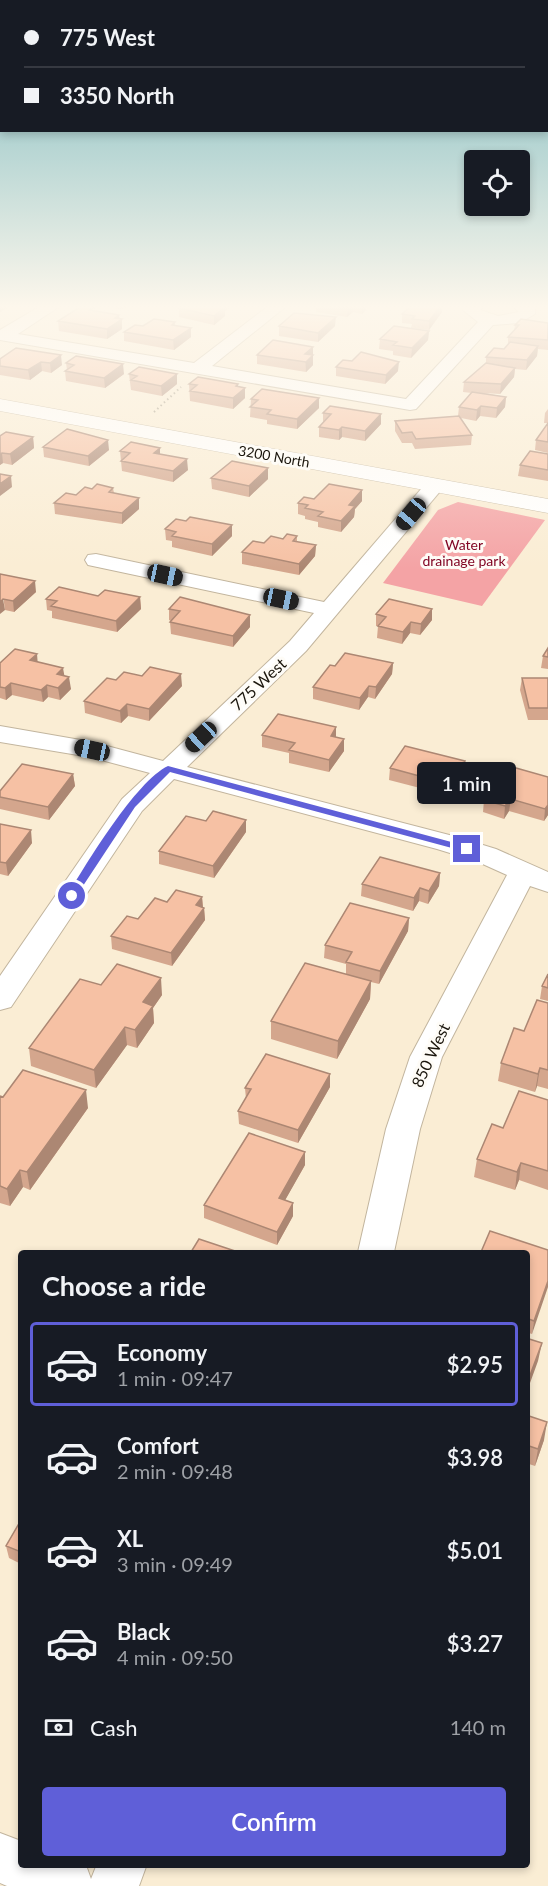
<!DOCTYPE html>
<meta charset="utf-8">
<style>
:root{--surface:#171b24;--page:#242831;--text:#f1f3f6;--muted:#9ea1a6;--line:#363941;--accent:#5f5fd8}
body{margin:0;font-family:Lato,sans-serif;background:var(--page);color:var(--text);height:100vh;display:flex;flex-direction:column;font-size:22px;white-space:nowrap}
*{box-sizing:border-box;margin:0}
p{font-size:20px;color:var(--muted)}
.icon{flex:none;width:33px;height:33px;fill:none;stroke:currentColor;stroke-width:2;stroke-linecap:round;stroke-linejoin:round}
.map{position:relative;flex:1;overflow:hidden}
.side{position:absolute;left:18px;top:1250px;width:512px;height:618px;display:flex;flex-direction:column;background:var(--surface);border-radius:6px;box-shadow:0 3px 9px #0003}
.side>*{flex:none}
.hud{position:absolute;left:0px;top:0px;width:549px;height:132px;box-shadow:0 3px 9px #0003;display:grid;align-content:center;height:132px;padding:0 24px;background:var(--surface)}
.fabs{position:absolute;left:464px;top:150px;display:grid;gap:12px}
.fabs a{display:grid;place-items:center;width:66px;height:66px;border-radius:6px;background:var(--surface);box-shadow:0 3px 9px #0003;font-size:30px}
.end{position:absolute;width:27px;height:27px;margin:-14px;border:8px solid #5f5fd8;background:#fff;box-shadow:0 0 0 3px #fff}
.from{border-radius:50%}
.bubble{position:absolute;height:42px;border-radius:6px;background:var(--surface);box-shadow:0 3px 9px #0003;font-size:20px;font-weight:600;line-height:42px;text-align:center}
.car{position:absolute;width:18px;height:36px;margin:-18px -9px;border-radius:8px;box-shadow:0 0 4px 2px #0007;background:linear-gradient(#222 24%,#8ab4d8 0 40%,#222 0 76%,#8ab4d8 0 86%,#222 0)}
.hud b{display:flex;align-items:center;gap:21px;height:57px;font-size:22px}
.hud b+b{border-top:2px solid var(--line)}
.hud i{width:15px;height:15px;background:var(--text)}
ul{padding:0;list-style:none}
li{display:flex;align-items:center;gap:18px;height:84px;margin:0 12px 9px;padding:0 12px;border:3px solid transparent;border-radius:6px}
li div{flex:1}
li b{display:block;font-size:22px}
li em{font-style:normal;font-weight:600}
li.selected{border-color:var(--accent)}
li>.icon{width:54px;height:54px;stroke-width:1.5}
h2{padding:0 24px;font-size:27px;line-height:72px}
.pay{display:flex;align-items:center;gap:15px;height:66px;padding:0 24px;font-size:22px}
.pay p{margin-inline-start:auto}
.button{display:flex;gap:12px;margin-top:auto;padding:12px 24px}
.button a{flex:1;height:69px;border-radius:6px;background:var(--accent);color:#fff;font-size:24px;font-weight:600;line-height:69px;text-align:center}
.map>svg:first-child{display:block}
</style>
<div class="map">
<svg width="548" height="1886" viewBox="0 0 548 1886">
<rect width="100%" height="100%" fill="#faedd4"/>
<path fill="#f4a3a5" d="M458,502l87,18 -63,86 -99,-23 55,-73z"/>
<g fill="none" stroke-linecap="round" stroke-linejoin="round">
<g stroke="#c2b59e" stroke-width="2">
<path id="minor" d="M44,304h19l-45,30 176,29 77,-59h18l-77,62 194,33 72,-77 -15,-12 5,-6h17l-5,6 18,6 21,-4 -9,-8h20l5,4v6l-16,9 -26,2 -77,84 -6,1 -410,-70v-10z
M435,479l7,2 3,4 -3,4 -136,162 -119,116 270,70 39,12 52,23v20l-18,-6 -88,171 -22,72 -26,123h-36l28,-123 24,-72 97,-182 -31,-14 -39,-12 -263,-70 -32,32 -131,196 -11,3v-34l122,-177 28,-26 -60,-16 -90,-15v-16l92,16 71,19 127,-120 24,-28 -226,-48 -3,-5 3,-5 8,-1 228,48 104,-121z
M0,1833l21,8v23h57l9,4 4,11 6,-15h50l-8,22h-132l-7,-3z"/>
</g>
<g stroke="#c2b59e" stroke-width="1">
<path id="tertiary" d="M0,399l548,100v14l-548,-102z"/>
</g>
<path stroke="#a39986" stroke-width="2" stroke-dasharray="1.5 3" stroke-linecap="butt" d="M154,412l27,-25"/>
<use href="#minor" fill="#fff" fill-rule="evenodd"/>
<use href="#tertiary" fill="#fff" fill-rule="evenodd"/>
</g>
<path fill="#d4a68d" d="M103,304h32l-4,2 -10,3 -18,-3z
M316,304h50v6l-4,4 -9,-2 -6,5 -31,-5z
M442,304v8l-13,18 -18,-2 1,-4 -10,-1v-9z
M230,307l-5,4v5l-11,9 -35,-8v-9z
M95,311l24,4v4h3v10l-15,10 -48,-8 -1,-10z
M175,322v3l16,12 -17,13 -50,-9v-9l19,-6z
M548,323v27l-10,-1 -1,7 -11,14 -11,-1 -1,8 -14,17 -16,-1 22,4 -1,10 -9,11 -16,-2 -4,5 -15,-3 11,17 -1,10 -56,4 -3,-6h-10l-7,-12v-10l63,-5 1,-9 13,-14 -9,-1 1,-10 22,-18v-7l18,-8 4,-4v-8l6,-6 1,-6z
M279,326h56l-17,16 -39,-6z
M429,331l-1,9 -17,18 -18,-3v-4l-14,-2 1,-10z
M313,347v18l-7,7 -49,-8v-9z
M16,348l46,17 -11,8 -9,-2 -12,9 -30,-5v-16z
M66,363l58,11 -19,14 -39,-7 -1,-10 2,-1z
M336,367l62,4 -13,13 -49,-8z
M129,374l48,10 -15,12 -31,-6z
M189,384h49v3l7,1v10l-12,11 -43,-8z
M251,399l68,9 -22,21 -30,-5v-4l-17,-3z
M548,409v44l-13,-3 1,-10 12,-17h-4l1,-10z
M323,413l58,1v10l-16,17 -23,-4 -3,3 -20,-3v-10l4,-4z
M0,436l33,1 1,11 -22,17 -9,-2 -3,2z
M43,447l66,3 -20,16 -45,-9z
M120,451l40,3 28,16 -15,12 -51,-11z
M548,454v27l-30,-5 2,-11z
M211,478l57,1 -19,18 -37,-8z
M113,488l1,5 25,16 -17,15 -67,-10 -1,-11 38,-14z
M362,490v11l-7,8 -1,8 -13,15 -23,-5v-5l-13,-3v-3l-7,-2v-11l16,-4z
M165,529l67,7 -20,20 -40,-9v-6l-6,-1z
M297,536v6l19,3 -1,11 -16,19 -57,-11v-12l22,-9z
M0,574l36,18 -22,20 -9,-2z
M98,596l42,1 1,12 -24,23 -65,-14v-7l-5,-1 -1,-11z
M169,609l81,18 -17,20 -62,-13 -1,-12 1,-1 -2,-1z
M432,609v11l-12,15 -10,-2 -8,11 -25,-6 1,-12h-2v-12z
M548,648v21l-7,-1 2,-12z
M37,661l27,15 7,13 -11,11 -12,-3 -5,5 -31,-7 -6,5 -6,-2v-35z
M393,663l-1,11 -17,25 -7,-2 -9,13 -46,-11v-12l22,-21z
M522,678h26v42h-20l-8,-30z
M116,680l66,6 -33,35 -21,-5 -7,7 -36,-10 -1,-12z
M262,735l82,16 -15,21 -40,-9v-10l-27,-6z
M390,768l74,5 -18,28 -27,-7 1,-6 -31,-8z
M73,774l2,12 -26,34 -49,-11v-18z
M548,777v38l-4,6 -35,-10 -5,8 -21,-7 1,-12z
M0,824l32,19 -24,33 -8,-2z
M246,832l-32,46 -55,-14v-13z
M440,873l-1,13 -11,18 -9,-3 -6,10 -52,-15 1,-12z
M202,897l1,10 1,1 1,12 -33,46 -60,-17 -1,-13 56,-34z
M409,918l-1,13 -29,53 -8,-2 -1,17 -33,60 -66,-20v-18l75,-47v-10l-22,-6 1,-13z
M548,974v27l-8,-2 2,-13z
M101,985l61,10 -9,13 1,15 -17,25 -10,-3 -31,43 -65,-22 -2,-18z
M548,1003v86l-11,-3 -2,6 -37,-11 3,-18 23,-32z
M330,1074v13l-32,56 -59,-19 -1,-13 8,-12 -1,-11z
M0,1096l88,12 -58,82 -7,-3 -13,19 -10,-3z
M548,1100v90l-29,-10 -4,10 -41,-13 3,-18z
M305,1152v13l-20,35 8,3v13l-16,29 -73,-27v-13z
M548,1250l-16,84 -6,-2v-80z
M526,1415l18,25 -9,26 -9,-3z
M21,1520v44l-12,-6 -3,-12z"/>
<path fill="#ac8773" d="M0,304h14l-14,8z
M121,304h14l-4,2 -10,3z
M222,304h8v3l-5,4v5l-11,9v-9l5,-10z
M353,304v8l-6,5 1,-9z
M363,304h3v6l-4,4v-9z
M442,304v8l-13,18v-9z
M119,315l1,6 2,-2v10l-15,10v-10l8,-11z
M336,317l-1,9 -17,16v-9z
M191,328v9l-17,13 -1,-10z
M429,331l-1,9 -17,18 1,-10z
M538,346l-1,10 -11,14 1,-10z
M313,347v18l-7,7 -1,-18z
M61,355l1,10 -11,8 -1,-10z
M41,362l1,9 -12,9 -2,-10z
M399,362l-1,9 -13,13 1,-9z
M123,364l1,10 -19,14 -1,-10z
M515,368l-1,9 -14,17 1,-10z
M177,374v10l-15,12 -1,-10z
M238,384v10l7,-6v10l-12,11v-11l3,-12z
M506,397l-1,10 -9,11 1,-10z
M319,398v10l-22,21v-10z
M481,406l-1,10 -4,5 1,-11z
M381,414v10l-16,17v-10z
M342,427v10l-3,3v-10z
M33,437l1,11 -22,17 -2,-11z
M108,440l1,10 -20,16 -1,-10z
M160,448v10l-6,-5z
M2,453l1,10 -3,2v-11z
M187,459l1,11 -15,12v-11z
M268,468v11l-19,18v-11z
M11,476l1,11 -12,9v-12z
M362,490v11l-7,8 -1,8 -13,15v-11l8,-16z
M139,498v11l-17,15v-11z
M232,525v11l-20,20v-12z
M316,545l-1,11 -16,19v-11z
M35,581l1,11 -22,20 -1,-11z
M140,597l1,12 -24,23 -1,-11z
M3,599l2,11 -5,4v-12z
M432,609v11l-12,15 1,-11z
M250,615v12l-17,20v-11z
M411,622l-1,11 -8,11 1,-12z
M37,654l1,12 -8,-6z
M393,663l-1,11 -17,25 1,-12z
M63,668l2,11 -8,-5z
M181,674l1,12 -33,35v-12z
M69,677l2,12 -11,11 -2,-12z
M11,683l1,12 -6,5 -1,-12z
M47,685l1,12 -5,5 -2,-12z
M369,686l-1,11 -9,13 1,-12z
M127,704l1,12 -7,7 -1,-12z
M336,727v13l-5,-4z
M344,739v12l-15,21v-12z
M465,761l-1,12 -18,28 1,-12z
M73,774l2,12 -26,34 -1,-13z
M511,799l-2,12 -5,8 1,-13z
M548,805v10l-4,6 1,-12z
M246,820v12l-32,46 -1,-12z
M31,830l1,13 -24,33 -2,-13z
M440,873l-1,13 -11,18 1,-13z
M420,888l-1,13 -6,10 1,-13z
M202,897l1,12 1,-1 1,12 -33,46 -1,-13 25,-48z
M409,918l-1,13 -29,53 1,-13z
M161,978l1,17 -9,13 1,15 -17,25 -2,-18 8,-28z
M371,981l-1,18 -33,60 1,-18z
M125,1027l2,18 -31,43 -2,-18z
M540,1068l-3,18 -2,6 3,-18z
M330,1074v13l-32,56v-13z
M86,1090l2,18 -58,82 -3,-18z
M305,1152v13l-26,46v-13z
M521,1163l-2,17 -4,10 2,-18z
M20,1170l3,17 -13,19 -3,-17z
M293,1203v13l-16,29v-13z
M548,1281v6l-16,47 2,-13z
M542,1343l-4,18 -12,33v-8z
M547,1422l-3,18 -9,26 3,-17z"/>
<path fill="#f6c1a4" stroke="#ac8773" stroke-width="1.5" d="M185,304h37l-3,2 6,1 -11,9 -35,-8z
M322,304h30l-4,4z
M413,304h29l-13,17 -17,-2 3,-3 -13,-2z
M83,305l12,2 -5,3 29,5 -4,3 7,1 -15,10 -49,-8z
M294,313l42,4 -18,16 -39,-7z
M154,319l21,3 -3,3 19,3 -18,12 -49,-8 11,-7 8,1z
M521,319l27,4v17l-40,-3 11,-12h-4z
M394,326l35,5 -17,17 -19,-3 4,-3 -17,-3z
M273,340l40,7 -8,7 8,1 -7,7 -49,-7z
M510,342l28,4 -11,14 -41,-3 8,-9 10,1z
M16,348l45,7 -11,8 -9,-1 -13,8 -28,-4v-7z
M361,352l38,10 -13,13 -50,-8 7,-7 9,1z
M76,356l47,8 -19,14 -39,-7 9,-6 -8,-2z
M486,363l29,5 -14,16 -37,-2z
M139,367l38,7 -16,12 -30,-6 6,-4 -8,-2z
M198,377l40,7 -2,2 9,2 -12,10 -43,-7 7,-6 -8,-1z
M262,389l57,9 -22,21 -30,-5 4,-4 -21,-3 8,-7 -7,-1z
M472,392l34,5 -9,11 -16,-2 -4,4 -18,-3z
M330,406l51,8 -16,17 -23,-4 -3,3 -20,-3 12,-13 -8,-1z
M459,416l13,19 -56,4 -4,-7 -10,1 -7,-12z
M548,423v19l-12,-2z
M67,429l41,11 -20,16 -45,-9z
M6,432l27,5 -23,17 -8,-1 -2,1v-18z
M131,442l29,6 -6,5 33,6 -14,12 -52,-10 9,-8 -10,-2z
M530,451l18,3v16l-28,-5z
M232,461l36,7 -19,18 -38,-8z
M0,474l11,2 -11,8z
M97,484l16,4 -4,4 30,6 -17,15 -68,-10 12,-10 10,2 9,-8 7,2z
M329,484l33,6 -13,15 6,1 -14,15 -23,-5 5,-4 -18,-4 3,-3 -10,-2 6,-6 10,2z
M190,517l42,8 -20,19 -40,-8 4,-4 -11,-3 11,-10 10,2z
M287,534l10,2 -4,5 23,4 -17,19 -57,-12 11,-11 11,2 7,-7 12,3z
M0,574l35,7 -22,20 -10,-2 -3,3z
M59,587l39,9 7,-6 35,7 -24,24 -65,-15 6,-5 -11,-2z
M180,597l70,18 -17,21 -63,-14 10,-11 -11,-2z
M389,599l43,10 -11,15 -10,-2 -8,10 -25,-6 8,-9 -10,-3z
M548,648v9l-5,-1z
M15,649l22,5 -7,6 33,8 -6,6 12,3 -11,11 -11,-3 -6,5 -30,-7 -6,5 -5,-1v-24z
M345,653l48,10 -17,24 -7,-1 -9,12 -47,-11 17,-22 5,1z
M150,667l31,7 -32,35 -22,-5 -7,7 -36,-10 23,-23 9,2 8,-8 18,4z
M522,678h26v30h-19z
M278,714l58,13 -5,9 13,3 -15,21 -40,-10 6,-7 -33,-8z
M405,746l60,15 -18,28 -27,-7 3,-5 -33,-9z
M22,764l51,10 -25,33 -48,-10v-6z
M509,766l39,11v28l-3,4 -34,-10 -6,7 -21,-6z
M213,811l33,9 -33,46 -54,-15 27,-35 20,5z
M0,824l31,6 -25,33 -6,-1z
M380,857l60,16 -11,18 -9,-3 -6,10 -52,-14z
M176,890l26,7 -6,8 8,3 -33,45 -60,-17 16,-20 11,3 17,-21 12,4z
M350,903l59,15 -29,53 -34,-9 6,-10 -27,-7z
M305,963l66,18 -33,60 -67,-20z
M117,964l44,14 -18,24 10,4 -18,24 -10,-3 -31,43 -65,-22 51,-69 21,6z
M548,974v14l-6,-2z
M537,1000l11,3v67l-8,-2 -2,6 -37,-11 13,-35 10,3z
M266,1054l64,20 -32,56 -60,-19 13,-22 -6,-1z
M23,1070l63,20 -59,82 -7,-2 -13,19 -7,-3v-90l3,1z
M519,1091l29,9v71l-27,-8 -4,9 -40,-13 15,-35 11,4z
M249,1133l56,19 -26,46 14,5 -16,29 -73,-27z
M490,1231l58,19v31l-14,40 -8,-3v-66h-45z
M199,1239l39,13h-47z
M526,1338l16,5 -16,43z
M526,1415l21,7 -9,27 -12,-4z
M21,1520v32l-15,-6z"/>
<linearGradient id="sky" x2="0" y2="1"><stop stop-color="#76b7bd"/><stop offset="0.54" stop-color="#fdf7ec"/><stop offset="1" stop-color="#fdf7ec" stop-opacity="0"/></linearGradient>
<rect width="548" height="568" fill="url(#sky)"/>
<path fill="#5f5fd8" d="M168,766l302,81 1,2 -8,2 -293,-79 -35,35 -60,91h-7l-1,-2c19,-32 69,-115 101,-130z"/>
<g text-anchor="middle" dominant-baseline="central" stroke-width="6" stroke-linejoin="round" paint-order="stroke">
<g font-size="14" fill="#1a150c" stroke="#fefcf7">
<text transform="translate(274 456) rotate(10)">3200 North</text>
</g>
<g font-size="14" fill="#820725" stroke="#fefcf7">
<text x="464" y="544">Water<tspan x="464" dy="16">drainage park</tspan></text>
</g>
<g font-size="16" fill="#1a150c" stroke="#fefcf7">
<text transform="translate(258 684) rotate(-43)">775 West</text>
<text transform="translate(430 1055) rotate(-65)">850 West</text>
</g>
</g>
</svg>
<div class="fabs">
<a><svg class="icon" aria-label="locate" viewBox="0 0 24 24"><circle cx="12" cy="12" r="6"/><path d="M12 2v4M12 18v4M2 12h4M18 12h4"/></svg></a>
</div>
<i class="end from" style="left:72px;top:896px"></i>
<i class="end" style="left:467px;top:849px"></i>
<div class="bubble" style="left:417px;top:762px;width:99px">1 min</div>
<i class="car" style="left:411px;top:514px;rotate:220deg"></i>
<i class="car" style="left:165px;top:575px;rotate:102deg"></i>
<i class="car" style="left:281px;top:599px;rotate:102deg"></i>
<i class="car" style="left:201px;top:737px;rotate:227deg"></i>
<i class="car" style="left:92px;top:750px;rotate:282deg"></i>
<div class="hud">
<b><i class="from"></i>775 West</b>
<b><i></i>3350 North</b>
</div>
<section class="side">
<h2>Choose a ride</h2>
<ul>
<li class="selected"><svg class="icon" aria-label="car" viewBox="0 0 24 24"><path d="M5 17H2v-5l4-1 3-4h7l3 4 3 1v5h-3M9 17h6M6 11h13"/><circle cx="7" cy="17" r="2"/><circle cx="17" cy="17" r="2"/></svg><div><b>Economy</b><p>1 min · 09:47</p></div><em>$2.95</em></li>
<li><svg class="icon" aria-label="car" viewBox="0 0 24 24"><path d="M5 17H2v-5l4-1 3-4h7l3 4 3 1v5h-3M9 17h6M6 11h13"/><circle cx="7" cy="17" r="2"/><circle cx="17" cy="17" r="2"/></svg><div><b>Comfort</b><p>2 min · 09:48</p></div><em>$3.98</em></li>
<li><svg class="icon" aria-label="car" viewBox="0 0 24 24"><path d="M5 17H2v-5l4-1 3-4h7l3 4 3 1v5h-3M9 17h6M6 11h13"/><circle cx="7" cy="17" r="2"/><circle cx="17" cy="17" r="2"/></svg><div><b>XL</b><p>3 min · 09:49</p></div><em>$5.01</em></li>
<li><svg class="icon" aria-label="car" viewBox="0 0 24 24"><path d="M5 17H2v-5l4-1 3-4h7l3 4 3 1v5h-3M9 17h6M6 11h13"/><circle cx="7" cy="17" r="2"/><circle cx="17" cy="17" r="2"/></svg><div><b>Black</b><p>4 min · 09:50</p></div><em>$3.27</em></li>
</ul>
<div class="pay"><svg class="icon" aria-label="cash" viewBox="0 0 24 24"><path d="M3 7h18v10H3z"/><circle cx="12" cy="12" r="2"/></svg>Cash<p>140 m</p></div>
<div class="button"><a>Confirm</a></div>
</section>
</div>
